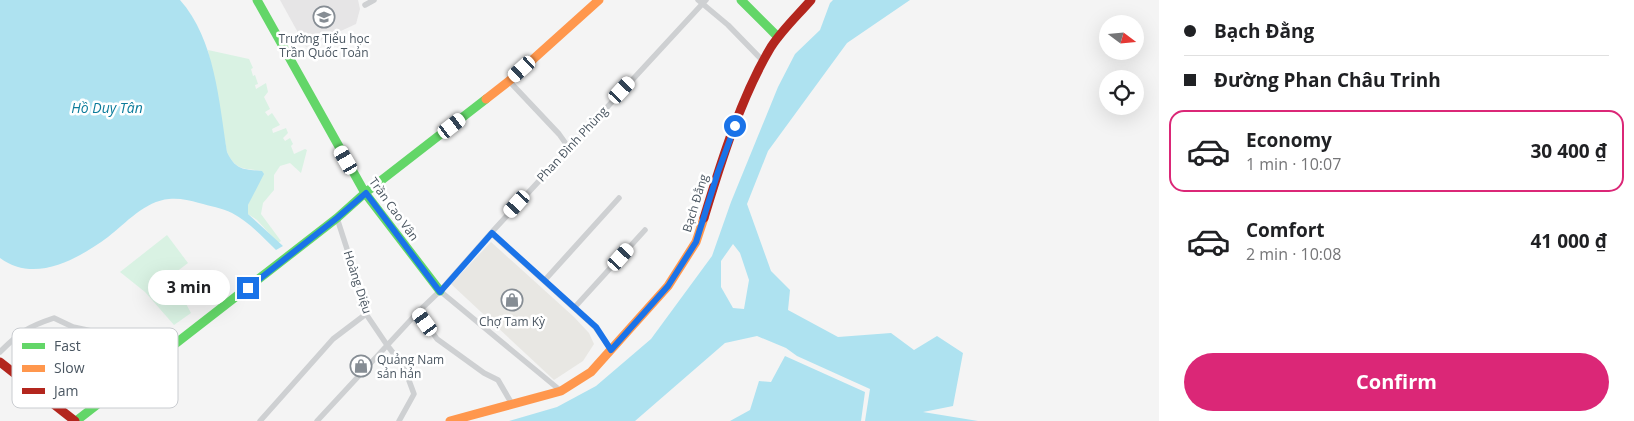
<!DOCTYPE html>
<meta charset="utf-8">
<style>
:root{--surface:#fff;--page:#f6f6f6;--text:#202124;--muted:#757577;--line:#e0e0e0;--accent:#db2777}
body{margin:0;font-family:"Open Sans",sans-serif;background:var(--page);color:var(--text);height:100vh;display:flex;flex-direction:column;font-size:19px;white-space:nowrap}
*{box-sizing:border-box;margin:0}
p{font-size:16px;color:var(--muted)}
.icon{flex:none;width:28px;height:28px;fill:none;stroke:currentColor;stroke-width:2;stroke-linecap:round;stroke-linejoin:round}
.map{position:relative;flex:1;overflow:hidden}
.sheet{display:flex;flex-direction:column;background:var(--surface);width:475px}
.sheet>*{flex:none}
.top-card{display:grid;align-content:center;height:110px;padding:0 25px;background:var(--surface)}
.needle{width:32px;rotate:106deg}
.controls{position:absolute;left:1099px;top:15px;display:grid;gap:10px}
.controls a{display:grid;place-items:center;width:45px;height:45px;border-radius:50%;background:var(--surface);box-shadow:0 5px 20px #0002;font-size:25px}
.end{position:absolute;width:22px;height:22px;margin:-11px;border:6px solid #1a73e8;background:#fff;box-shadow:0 0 0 2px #fff}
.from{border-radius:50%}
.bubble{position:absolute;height:35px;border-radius:18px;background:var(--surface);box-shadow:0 5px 20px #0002;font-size:16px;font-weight:700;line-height:35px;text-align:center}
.car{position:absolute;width:15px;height:30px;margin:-15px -8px;border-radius:6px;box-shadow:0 0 4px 1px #0007;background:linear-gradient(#fff 24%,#345 0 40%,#fff 0 76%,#345 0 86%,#fff 0)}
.top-card b{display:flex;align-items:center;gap:18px;height:48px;font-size:19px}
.top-card b+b{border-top:1px solid var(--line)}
.top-card i{width:12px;height:12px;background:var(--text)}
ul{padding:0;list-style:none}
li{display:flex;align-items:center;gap:15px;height:82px;margin:0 10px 8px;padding:0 15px;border:2px solid transparent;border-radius:15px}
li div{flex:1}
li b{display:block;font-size:19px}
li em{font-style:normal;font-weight:700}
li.active{border-color:var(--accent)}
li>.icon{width:45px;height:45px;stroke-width:1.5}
.action{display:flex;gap:10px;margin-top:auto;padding:10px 25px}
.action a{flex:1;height:58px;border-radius:30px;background:var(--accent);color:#fff;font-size:20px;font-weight:700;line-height:58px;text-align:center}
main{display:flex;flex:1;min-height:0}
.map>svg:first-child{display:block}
</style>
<main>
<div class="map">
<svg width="1159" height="421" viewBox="0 0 1159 421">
<rect width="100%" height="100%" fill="#f4f4f4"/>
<path fill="#e8e7e3" d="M491,242l83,75 15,16 5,11 -11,17 -29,19 -103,-96z"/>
<path fill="#e6e5e6" d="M280,0h78l2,9 -4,15 -50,23z"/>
<path fill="#d9f2e3" d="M208,50l41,9 4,9 -2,1 2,7 2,-1 3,9 -3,1 1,4 10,-6 2,9 -4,5 6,12 -5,3 3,4 4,-3 8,12 -8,4 1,4 13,-5 2,5 -5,5 2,3 5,-3 3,6 -2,2 3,8 11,-5 2,1 -6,23 -11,-10 -10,3 -6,9v15l-11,13 -2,11 20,27 -3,2 -21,-23 -9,-6v-9l14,-34c-18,-3 -26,0 -35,-19z
M167,235l21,28 -17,13 20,37 -17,12 -29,-33 -25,-20z"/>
<path fill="#aee2f0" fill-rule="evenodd" d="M0,0h180c35,39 39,102 47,152 9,19 17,17 35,19l2,3 -16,31v9l35,32 -7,4c-13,-13 -27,-28 -44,-37 -10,-5 -22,-7 -33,-10 -10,-3 -20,-5 -30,-4 -24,2 -43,24 -61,38 -30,22 -73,47 -108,21z
M833,0h77l-63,43 -79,108 -21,53 24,67 19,19 -2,20 50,27 53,-4 23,17 23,-14 26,17 -10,53 -30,6 55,9h-113l5,-32 -73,-33 -11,-8 -29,-12 -32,7 -90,78h-126l48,-14 39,-21 55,-47 61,-83 19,-54 47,-115 17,-33 25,-24 10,-27zM733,244l7,9 9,27 -5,29 -11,-1 -12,-21v-26z
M785,356l80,36 -4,29h-131l20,-11 9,-29 12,1z"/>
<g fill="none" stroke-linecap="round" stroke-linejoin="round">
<path stroke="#ced0d2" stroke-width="5.5" d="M698,0l30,25 36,37
M365,5l9,-5
M509,81l50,53 10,14
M337,218l20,62 9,34 21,31 17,22 10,27 -15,27
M491,233l104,94 16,23
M544,281l75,-83
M440,291l121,100
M574,308l71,-78
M418,312l19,27 47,34 14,7 14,24
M0,352c20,-20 27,-25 54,-34l19,9 74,16 11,14
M260,421l73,-82 33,-25
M317,421l101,-109 22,-21 51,-58 215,-233"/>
<path stroke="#63d668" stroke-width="9" d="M257,0l108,193 75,98
M741,0l37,37
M76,421l261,-203 28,-25 121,-94"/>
<path stroke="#ff974d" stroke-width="9" d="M486,99l23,-18 90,-81
M450,421l111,-30 30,-19 77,-86 28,-44 8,-24"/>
<path stroke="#b3261e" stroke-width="9" d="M704,218c17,-56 37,-121 67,-171 11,-17 27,-32 40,-47
M0,362l75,59"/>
</g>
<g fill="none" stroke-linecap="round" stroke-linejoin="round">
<path stroke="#1a73e8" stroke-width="6" d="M248,288l89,-70 29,-25 74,99 52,-59 104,94 15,23 57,-64 28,-44 22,-70 17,-46"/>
</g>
<defs>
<g id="school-ring" transform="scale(1.125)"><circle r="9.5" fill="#fff" stroke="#868d94" stroke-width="1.5"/><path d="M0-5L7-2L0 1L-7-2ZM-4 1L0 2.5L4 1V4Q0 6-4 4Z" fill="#868d94"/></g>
<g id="shop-ring" transform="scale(1.125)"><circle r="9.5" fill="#fff" stroke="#868d94" stroke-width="1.5"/><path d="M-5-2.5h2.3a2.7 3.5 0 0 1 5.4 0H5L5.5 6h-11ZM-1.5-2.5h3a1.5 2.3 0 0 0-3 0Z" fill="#868d94"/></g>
</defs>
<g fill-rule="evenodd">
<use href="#school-ring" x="324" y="17"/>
<use href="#shop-ring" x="512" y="300"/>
<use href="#shop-ring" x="361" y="366"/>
</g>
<g text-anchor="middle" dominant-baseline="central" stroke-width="5" stroke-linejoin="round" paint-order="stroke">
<g font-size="12" fill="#4a5661" stroke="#fff">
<text x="324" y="38">Trường Tiểu học<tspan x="324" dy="14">Trần Quốc Toản</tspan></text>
<text x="512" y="321">Chợ Tam Kỳ</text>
<text x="377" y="359" text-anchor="start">Quảng Nam<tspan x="377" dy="14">sản hản</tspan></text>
</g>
<g font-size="12" fill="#4a5661" stroke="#fff">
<text transform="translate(572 144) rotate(-47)">Phan Đình Phùng</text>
<text transform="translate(695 203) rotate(-73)">Bạch Đằng</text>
<text transform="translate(394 209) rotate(54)">Trần Cao Vân</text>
<text transform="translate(358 282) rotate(72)">Hoàng Diệu</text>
</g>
<g font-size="14" font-style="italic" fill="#0c7c9b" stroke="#fff">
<text x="107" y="107">Hồ Duy Tân</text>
</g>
</g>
<rect x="12" y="328" width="166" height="80" rx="8" fill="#fff" stroke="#c9ccd0" stroke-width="1"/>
<rect x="22" y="343" width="23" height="6" fill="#63d668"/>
<rect x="22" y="365" width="23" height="7" fill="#ff974d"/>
<rect x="22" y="388" width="23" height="6" fill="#b3261e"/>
<g font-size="14" fill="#4a5661">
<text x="54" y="351">Fast</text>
<text x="54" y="373">Slow</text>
<text x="54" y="396">Jam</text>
</g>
</svg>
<div class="controls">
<a><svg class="needle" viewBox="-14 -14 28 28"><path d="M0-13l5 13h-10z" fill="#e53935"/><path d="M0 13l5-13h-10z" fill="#757577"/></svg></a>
<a><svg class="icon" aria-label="locate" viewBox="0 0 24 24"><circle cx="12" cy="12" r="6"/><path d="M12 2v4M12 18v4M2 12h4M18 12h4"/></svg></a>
</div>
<i class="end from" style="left:735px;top:126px"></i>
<i class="end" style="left:248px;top:288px"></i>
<div class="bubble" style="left:148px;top:270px;width:82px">3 min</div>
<i class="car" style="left:522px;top:69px;rotate:228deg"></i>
<i class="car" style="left:622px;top:90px;rotate:43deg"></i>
<i class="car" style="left:452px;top:126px;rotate:52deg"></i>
<i class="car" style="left:346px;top:160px;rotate:330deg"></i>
<i class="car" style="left:517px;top:204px;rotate:222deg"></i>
<i class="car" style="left:621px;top:257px;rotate:42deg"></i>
<i class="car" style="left:425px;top:322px;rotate:324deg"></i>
</div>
<section class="sheet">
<div class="top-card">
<b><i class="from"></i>Bạch Đằng</b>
<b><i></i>Đường Phan Châu Trinh</b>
</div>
<ul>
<li class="active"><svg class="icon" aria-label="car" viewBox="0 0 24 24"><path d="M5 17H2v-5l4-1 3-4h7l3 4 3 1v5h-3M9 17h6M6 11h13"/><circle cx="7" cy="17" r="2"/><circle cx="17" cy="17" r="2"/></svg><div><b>Economy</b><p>1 min · 10:07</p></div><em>30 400 ₫</em></li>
<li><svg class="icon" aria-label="car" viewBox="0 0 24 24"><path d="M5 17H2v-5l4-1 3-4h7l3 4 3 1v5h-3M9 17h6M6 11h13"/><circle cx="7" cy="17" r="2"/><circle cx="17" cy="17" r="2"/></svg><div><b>Comfort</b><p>2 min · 10:08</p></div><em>41 000 ₫</em></li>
</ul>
<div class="action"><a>Confirm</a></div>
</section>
</main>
